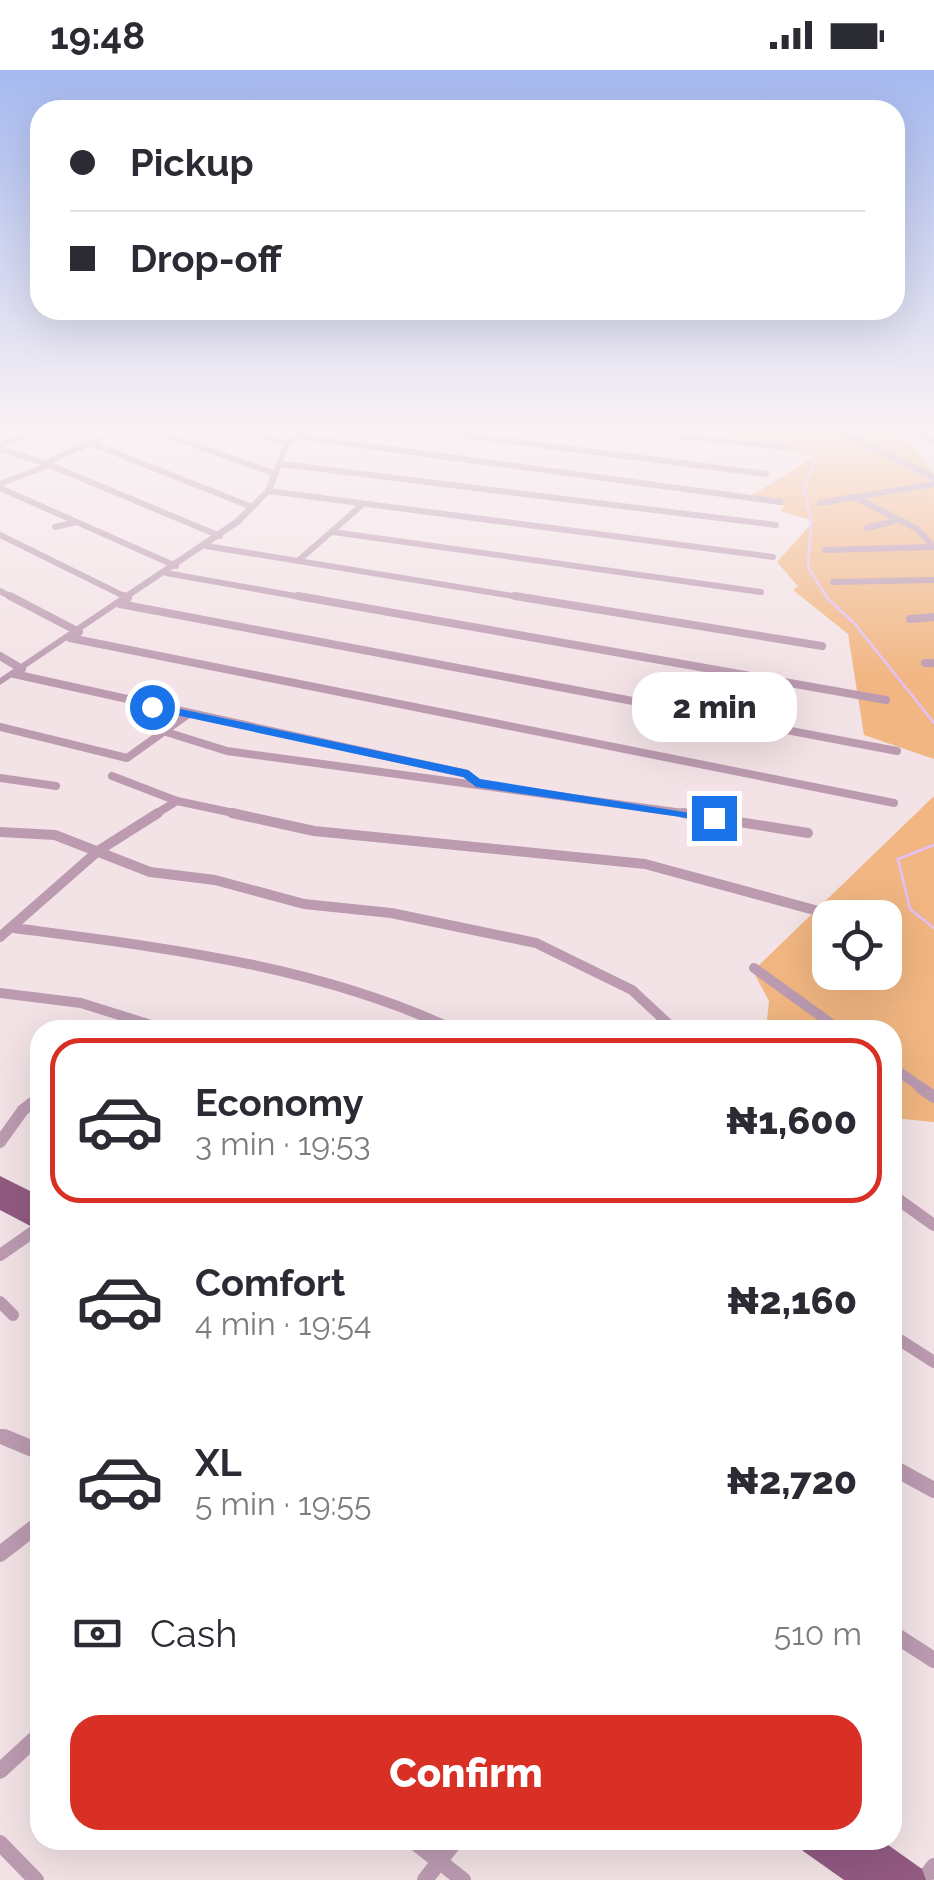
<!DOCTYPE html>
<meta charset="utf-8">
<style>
:root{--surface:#fff;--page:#f2f2f3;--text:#2b2b33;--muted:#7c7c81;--line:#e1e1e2;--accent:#d93025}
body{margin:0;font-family:Raleway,sans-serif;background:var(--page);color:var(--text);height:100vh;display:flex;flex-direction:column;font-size:38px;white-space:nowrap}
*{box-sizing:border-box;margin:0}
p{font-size:32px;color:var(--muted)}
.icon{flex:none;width:55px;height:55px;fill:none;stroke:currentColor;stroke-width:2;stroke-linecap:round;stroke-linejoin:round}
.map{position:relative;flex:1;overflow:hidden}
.panel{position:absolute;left:30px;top:950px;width:872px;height:830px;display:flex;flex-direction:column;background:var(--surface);border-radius:30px;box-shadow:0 10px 40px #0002}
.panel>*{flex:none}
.guide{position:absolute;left:30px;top:30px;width:875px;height:220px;border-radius:30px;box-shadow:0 10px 40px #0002;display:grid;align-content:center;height:220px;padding:0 40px;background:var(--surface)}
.fabs{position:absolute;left:812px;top:830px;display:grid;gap:20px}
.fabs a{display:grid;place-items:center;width:90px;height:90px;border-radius:20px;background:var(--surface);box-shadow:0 10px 40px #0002;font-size:50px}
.end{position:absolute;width:45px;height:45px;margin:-22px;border:12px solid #1a73e8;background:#fff;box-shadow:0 0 0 5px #fff}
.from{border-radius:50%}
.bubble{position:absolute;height:70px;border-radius:30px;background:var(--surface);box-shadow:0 10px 40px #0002;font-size:32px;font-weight:800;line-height:70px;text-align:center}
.guide b{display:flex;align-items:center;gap:35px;height:95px;font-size:38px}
.guide b+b{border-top:2px solid var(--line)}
.guide i{width:25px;height:25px;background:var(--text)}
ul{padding:18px 0 0;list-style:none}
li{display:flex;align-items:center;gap:30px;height:165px;margin:0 20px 15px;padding:0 20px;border:5px solid transparent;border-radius:30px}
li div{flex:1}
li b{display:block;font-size:38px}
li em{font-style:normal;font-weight:800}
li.on{border-color:var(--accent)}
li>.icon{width:90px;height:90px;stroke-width:1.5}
.pay{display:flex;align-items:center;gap:25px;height:110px;padding:0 40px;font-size:38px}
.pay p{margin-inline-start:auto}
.primary-button{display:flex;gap:20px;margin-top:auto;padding:20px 40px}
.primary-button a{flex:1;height:115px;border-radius:30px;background:var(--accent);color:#fff;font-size:40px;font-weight:800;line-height:115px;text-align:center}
.status{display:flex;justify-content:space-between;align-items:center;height:70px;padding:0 50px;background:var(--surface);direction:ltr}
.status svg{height:28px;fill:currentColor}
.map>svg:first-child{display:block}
</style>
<div class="status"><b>19:48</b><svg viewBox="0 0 49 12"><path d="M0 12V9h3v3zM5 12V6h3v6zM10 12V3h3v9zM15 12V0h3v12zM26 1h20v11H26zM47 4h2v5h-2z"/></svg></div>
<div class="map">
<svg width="934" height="1810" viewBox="0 0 934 1810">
<rect width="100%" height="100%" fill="#f3e3e6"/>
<path fill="#f1b682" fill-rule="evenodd" d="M736,357h163l35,47v285l-70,-24 -16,-101 -55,-44 5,-4 -21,-24 37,-41 -34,-10 5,-5 -36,-9 65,-40 -91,-23z
M934,726v326l-41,-4 -1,-88h-126l3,-29 -16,-30zM830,848h55v54h-55z"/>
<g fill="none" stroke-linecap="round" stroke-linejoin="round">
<path stroke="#e3c0fb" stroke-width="2.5" d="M810,357l-5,14 10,19 -11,27 7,35 -3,45 20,32 26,24 80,100
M934,775l-36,14 12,50 24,19"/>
<path stroke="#bc9bb1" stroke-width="6" d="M145,357l131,47
M238,357l49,16
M400,357l366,47
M596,357l187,20
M832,357l102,51
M901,357l33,13
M301,367l479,65
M88,372l164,65
M0,375l48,-18
M0,379l45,14 175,73
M45,393l82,-36
M281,394l495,61
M0,414l49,-19
M0,418l176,78
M268,421l505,66
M854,427l63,32 17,18
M820,433l114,-19
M55,457l21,-5
M867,458l27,-7
M333,462l428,60
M0,465l128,63
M206,476l325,53
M825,480l109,-3
M299,490l64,-56
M166,503l146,26
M833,512l101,-2
M0,521l15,8"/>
<path stroke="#bc9bb1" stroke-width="8" d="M10,526l69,36
M124,526l4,2
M298,526l588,104
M515,526l307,50
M120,534l777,147
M910,549l24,-2
M70,568l824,165
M0,586l22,13
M925,593h9
M14,604l453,100 8,8
M0,657l127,31 60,-43
M166,662l61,19 471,64
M112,706l65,25 66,14
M0,708l56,8
M154,745l23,-14"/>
<path stroke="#bc9bb1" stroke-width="10" d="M232,743l82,18 331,33 199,54
M683,743l125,20
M0,762l55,3 95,37 65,8 89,24 87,9 145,30 96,47 43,40
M14,858c151,20 302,37 441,102
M0,867l98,-86 60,-38
M754,898l86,62
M0,923l81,10 86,27
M892,997l33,23"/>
<path stroke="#bc9bb1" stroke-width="12" d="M921,1018l13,9
M0,1072l23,-32 17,-13
M892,1125l42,30
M0,1185l40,-28
M0,1232l13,13
M892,1265l42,27
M0,1365l10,4"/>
<path stroke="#bc9bb1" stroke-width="16" d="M4,1367l36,15
M892,1397l42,23
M0,1484l40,-31
M892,1563l42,27
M0,1701l40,-37
M412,1770l51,40
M0,1773l36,37
M425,1810l31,-40
M923,1810l11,-14"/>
<path fill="#bc9bb1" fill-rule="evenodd" d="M306,357h7l-24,18 -17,46 -32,33 -240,161v-7l234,-158 31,-30 19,-47z"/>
<path fill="#935a82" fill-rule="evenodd" d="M0,1106l40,20v35l-40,-21z
M799,1770h82l41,29 4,11h-82l-41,-29z"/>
</g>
<linearGradient id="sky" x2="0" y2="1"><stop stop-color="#a6b9f0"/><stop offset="0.59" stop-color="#faf2f4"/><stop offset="1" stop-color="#faf2f4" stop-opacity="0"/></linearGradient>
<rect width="934" height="610" fill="url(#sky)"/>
<path fill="#1a73e8" d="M152,633l316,67 12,9 241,39 -7,4 -238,-35 -13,-10 -315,-68z"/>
</svg>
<div class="fabs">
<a><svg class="icon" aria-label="locate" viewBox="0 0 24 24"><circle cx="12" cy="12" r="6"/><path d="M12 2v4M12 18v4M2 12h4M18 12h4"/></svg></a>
</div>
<i class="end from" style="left:152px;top:637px"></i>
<i class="end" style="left:714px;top:748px"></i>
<div class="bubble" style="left:632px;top:602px;width:165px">2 min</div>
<div class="guide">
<b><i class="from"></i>Pickup</b>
<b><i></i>Drop-off</b>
</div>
<section class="panel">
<ul>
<li class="on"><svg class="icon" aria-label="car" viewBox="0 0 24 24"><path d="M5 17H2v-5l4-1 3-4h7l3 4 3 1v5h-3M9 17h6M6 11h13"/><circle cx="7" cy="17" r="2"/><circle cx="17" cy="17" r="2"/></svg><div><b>Economy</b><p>3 min · 19:53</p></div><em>₦1,600</em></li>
<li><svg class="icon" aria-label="car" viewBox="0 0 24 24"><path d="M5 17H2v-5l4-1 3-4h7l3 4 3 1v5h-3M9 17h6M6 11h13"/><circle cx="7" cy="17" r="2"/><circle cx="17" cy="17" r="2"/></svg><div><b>Comfort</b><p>4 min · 19:54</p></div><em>₦2,160</em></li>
<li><svg class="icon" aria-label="car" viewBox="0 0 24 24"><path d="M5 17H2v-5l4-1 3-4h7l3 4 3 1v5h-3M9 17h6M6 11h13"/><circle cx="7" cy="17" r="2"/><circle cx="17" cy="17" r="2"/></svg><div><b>XL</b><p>5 min · 19:55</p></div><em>₦2,720</em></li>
</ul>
<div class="pay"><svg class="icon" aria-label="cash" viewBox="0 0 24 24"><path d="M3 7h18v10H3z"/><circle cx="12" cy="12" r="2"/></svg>Cash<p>510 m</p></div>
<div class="primary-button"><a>Confirm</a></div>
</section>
</div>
